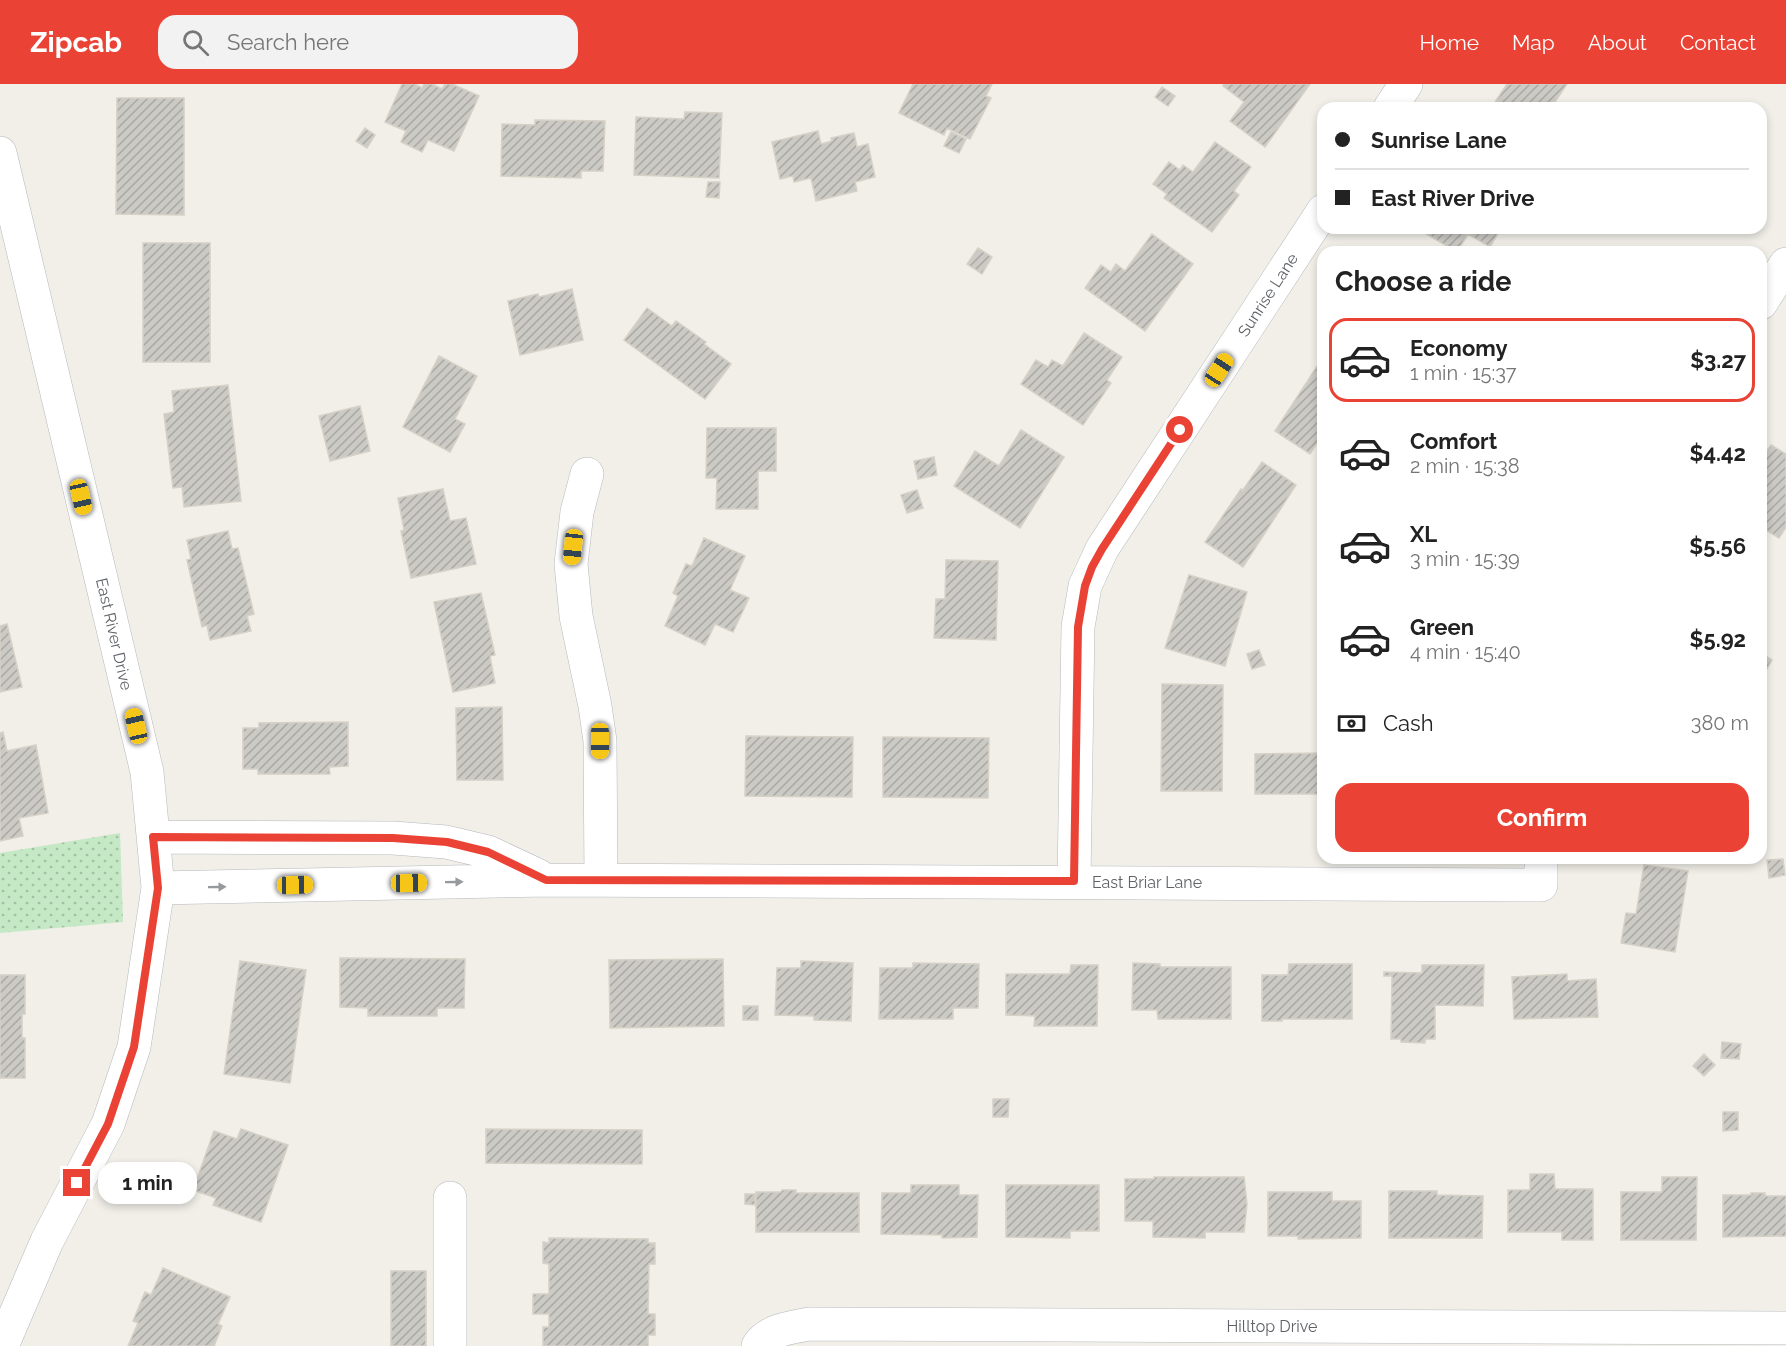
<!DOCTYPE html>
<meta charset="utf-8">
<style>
:root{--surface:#fff;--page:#f2f2f2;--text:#222;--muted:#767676;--line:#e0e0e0;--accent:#ea4335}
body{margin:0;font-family:Raleway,sans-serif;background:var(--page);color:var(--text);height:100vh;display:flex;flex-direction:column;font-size:22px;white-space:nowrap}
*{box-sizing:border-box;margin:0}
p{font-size:20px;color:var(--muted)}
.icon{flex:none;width:33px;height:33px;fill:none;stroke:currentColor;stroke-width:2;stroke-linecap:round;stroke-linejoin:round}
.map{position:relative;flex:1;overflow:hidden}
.panel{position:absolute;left:1317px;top:162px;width:450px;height:618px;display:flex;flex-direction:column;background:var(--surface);border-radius:18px;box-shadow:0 3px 9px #0003}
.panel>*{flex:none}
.guide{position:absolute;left:1317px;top:18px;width:450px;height:132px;border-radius:18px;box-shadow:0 3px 9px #0003;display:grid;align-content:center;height:132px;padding:0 18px;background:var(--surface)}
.end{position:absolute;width:27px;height:27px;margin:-14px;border:8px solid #ea4335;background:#fff;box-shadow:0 0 0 3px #fff}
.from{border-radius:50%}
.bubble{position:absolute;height:42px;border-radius:18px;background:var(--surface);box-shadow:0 3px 9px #0003;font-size:20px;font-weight:700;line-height:42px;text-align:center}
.car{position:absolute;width:18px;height:36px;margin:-18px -9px;border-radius:8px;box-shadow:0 0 4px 2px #0007;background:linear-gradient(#f5c518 24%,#345 0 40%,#f5c518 0 76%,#345 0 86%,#f5c518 0)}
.guide b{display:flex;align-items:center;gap:21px;height:57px;font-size:22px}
.guide b+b{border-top:2px solid var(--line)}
.guide i{width:15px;height:15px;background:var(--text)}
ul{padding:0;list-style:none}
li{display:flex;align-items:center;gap:18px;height:84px;margin:0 12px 9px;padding:0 6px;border:3px solid transparent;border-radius:18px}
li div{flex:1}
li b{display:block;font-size:22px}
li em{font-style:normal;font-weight:700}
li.on{border-color:var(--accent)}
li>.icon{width:54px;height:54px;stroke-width:1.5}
h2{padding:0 18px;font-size:27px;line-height:72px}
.pay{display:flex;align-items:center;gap:15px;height:66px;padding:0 18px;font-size:22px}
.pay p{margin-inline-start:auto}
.button{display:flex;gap:12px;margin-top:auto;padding:12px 18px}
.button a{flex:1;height:69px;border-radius:18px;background:var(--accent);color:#fff;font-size:24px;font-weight:700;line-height:69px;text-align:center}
header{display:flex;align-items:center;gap:36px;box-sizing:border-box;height:84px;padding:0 30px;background:var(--accent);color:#fff}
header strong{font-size:28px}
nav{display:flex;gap:33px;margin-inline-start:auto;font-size:21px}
.search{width:420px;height:54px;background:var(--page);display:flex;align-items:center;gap:15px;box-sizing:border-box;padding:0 21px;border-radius:18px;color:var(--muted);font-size:22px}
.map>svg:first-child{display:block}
</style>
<header>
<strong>Zipcab</strong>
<div class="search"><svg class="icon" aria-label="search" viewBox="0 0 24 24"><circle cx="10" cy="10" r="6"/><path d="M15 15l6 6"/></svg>Search here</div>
<nav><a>Home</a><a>Map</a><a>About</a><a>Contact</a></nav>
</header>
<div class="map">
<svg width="1786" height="1262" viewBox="0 0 1786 1262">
<defs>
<pattern id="park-dots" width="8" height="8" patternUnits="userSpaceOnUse" patternTransform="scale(1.5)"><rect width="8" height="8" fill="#c5e8c5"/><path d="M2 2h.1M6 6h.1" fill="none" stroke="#a3c0a4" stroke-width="1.8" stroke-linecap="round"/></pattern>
<pattern id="building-hatch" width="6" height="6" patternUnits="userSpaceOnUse" patternTransform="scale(1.5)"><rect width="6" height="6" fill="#cccac5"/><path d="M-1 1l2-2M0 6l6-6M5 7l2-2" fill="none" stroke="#a9a8a4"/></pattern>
</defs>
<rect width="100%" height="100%" fill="#f1efe8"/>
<path fill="url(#park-dots)" d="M120,749l3,89 -123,11v-80z"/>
<path fill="url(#building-hatch)" stroke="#d6d1c6" stroke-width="1.5" d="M402,0h13l7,4 2,-4h8l10,5 3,-5h7l27,12 -25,55 -26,-11 -6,12 -21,-10 5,-11 -21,-9z
M913,0h79l-6,12 5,2 -21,41 -23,-11 -3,7 -45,-22z
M1224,0h86l-45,63 -35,-26 14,-19 -21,-16z
M1507,0h60l-16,24h-60z
M1162,3l13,9 -7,10 -13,-9z
M117,14h67v117l-68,-1z
M685,28l37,1 -3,65 -85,-3 2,-58 48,2z
M535,36l70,1 -2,50h-22v7l-80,-2 1,-52 33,1z
M365,44l10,7 -8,13 -11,-7z
M818,47l3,13 11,-3 -1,-3 23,-5 3,14 11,-3 7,33 -20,5 2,9 -41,10 -5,-23 -17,4 -1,-6 -13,3 -8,-37z
M951,48l15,7 -7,14 -15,-7z
M1215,58l36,25 -17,24 5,4 -27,37 -48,-34 3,-4 -14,-10 16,-22 11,8 3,-5 10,7z
M708,98h12l-1,16 -13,-1z
M1425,144h76l-11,19 -22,-13 -11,18 -34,-20z
M1152,150l41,30 -48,67 -60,-43 16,-23 10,7 5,-8 9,7z
M143,159h67v119h-67z
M978,164l14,9 -10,17 -15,-10z
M572,205l11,51 -63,15 -12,-54 30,-7 1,3z
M647,224l25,18 4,-5 30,21 -2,2 27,20 -26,35 -81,-59z
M1084,249l38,24 -15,23 4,3 -28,42 -62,-41 15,-24 12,7 4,-7 11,6z
M439,272l38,20 -22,43 10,5 -15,28 -47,-25z
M1323,273v82l-3,-1 -10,16 -35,-23z
M228,301l13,116 -57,6 -2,-20 -9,1 -9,-74 10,-2 -2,-21z
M360,322l10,45 -40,10 -11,-45z
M707,344h69v43h-18v38h-42l1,-31h-11z
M1021,346l43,27 -44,71 -66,-42 21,-35 24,15z
M1771,361l15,9v73l-7,11 -18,-11v-68z
M934,373l3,18 -19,4 -4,-18z
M1262,378l34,23 -53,82 -38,-25 36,-53 2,1z
M443,405l7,32 16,-3 10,46 -65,14 -10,-47 3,-1 -6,-32z
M917,406l6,18 -16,5 -6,-18z
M228,447l4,18 6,-1 16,66 -7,2 4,15 -41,9 -3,-15 -5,2 -15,-67 4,-1 -4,-19z
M704,454l41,18 -15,34 19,8 -16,34 -18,-8 -10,21 -40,-19 13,-30 -5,-3 13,-29 6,2z
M946,476l52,1 -2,79 -62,-2 2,-39h9z
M1189,491l58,17 -22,74 -60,-18z
M481,509l14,62 -5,1 5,27 -42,9 -19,-90z
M7,540l15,63 -22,5v-66z
M1259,566l6,15 -13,4 -5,-15z
M1761,569l11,7 -8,14 -3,-2z
M1162,600l61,1 -1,106h-61z
M502,623l1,73h-46l-1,-72z
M348,638v44l-19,1 1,7h-72v-5h-15v-41h16v-5z
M3,648l4,19 29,-6 12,68 -29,5 4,18 -23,5v-108z
M746,652l107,1 -1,60 -107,-1z
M883,653l106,1 -1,60 -105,-1z
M1323,669v41h-68v-40z
M1783,775l2,16 -16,3 -2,-18z
M1644,781l44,6 -13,81 -54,-9 5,-30 10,1z
M340,874l125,1 -1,49h-27v8h-69v-8l-28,-1z
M723,875l1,67 -114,2 -1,-68z
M240,877l66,9 -16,113 -66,-9z
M801,877l52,2 -2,58 -37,-1v-4l-39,-1 2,-47h24z
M913,879l66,1 -1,44h-25v11h-74l1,-51h33z
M1133,879l27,1v3h71v52h-73l-1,-9h-25z
M1289,880h63v55h-70v2h-20v-46h26z
M1071,881h27l-1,61h-63l1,-10 -29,-1v-41h64z
M1422,881h62l-1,41 -48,-1v34h-10v4l-24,-1v-3h-10l1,-63h-8v-4l38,1z
M1567,890v7l29,-2 2,38 -84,2 -2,-42z
M0,891h25v39h-3v24h3v40h-25z
M743,922h15v14h-15z
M1722,958l19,2 -2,15 -18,-1z
M1704,970l11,11 -11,11 -11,-10z
M993,1015h16l-1,18h-15z
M1723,1028h15v18l-15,1z
M241,1045l47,16 -27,77 -48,-17 3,-7 -23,-8 21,-59 23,8z
M486,1045l156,1v34l-156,-1z
M1530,1090h24l1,15h38v51h-31v-8h-54v-42h22z
M1154,1093h90l3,27 -3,28h-39v6l-52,-1v-16h-28v-42h29z
M1662,1093h35l-1,63h-75v-48h41z
M911,1101h48v10h19l-1,42 -35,1v-3l-61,-1 1,-41h29z
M1006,1101h93v46h-29v7l-64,-1z
M782,1106h14v3h63v39h-103v-40h25z
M1389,1107h48v4l46,1 -1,42h-93z
M1268,1108h64v9h29v37l-63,1v-3h-30z
M1751,1109h14v3h21v40l-63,1v-42h28z
M745,1110h10v11l-10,-1z
M549,1154l99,1v4h7v21h-6l-1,50h7v21h-7v11h-105v-19h6v-13h-16v-20h16v-30l-6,-1v-21l6,1z
M163,1184l67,29 -12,27 4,2 -8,20h-86l10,-23 -5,-2 12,-29 6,3z
M391,1187h35v75h-35z"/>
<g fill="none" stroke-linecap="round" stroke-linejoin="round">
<g stroke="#b5b8bc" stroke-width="34">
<path id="minor" d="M1390,24l16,-24
M0,69l147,619 11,116 -24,159 -26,77 -61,117 -45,105
M1761,219l25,-39
M587,390l-10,38 -6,52 5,52 19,90 5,35 1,139
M153,753l240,1 53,4 42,10 51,24
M1074,797l4,-254 7,-41 17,-37 221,-338
M158,804l388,-8 995,5v-27
M450,1262v-148
M758,1262c10,-16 34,-19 51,-22l977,4"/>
</g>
<use href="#minor" stroke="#fff" stroke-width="33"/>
</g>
<defs><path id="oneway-solid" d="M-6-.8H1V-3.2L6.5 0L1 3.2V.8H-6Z" transform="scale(1.5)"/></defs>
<g fill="#979a9d">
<use href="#oneway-solid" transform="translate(454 798) rotate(-1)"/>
<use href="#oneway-solid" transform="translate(217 803) rotate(-1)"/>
</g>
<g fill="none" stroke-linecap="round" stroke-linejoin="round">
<path stroke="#ea4335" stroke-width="8" d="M77,1099l31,-59 26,-77 24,-159 -5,-51 240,1 54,4 41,10 58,28 528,1 4,-254 7,-41 7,-19 10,-18 78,-119"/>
</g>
<g text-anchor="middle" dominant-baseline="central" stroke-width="4.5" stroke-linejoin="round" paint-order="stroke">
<g font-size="16" fill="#5f6368" stroke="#fff">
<text transform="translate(1268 211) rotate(-57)">Sunrise Lane</text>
<text transform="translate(114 550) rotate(77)">East River Drive</text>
<text x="1147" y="798">East Briar Lane</text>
<text x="1272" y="1242">Hilltop Drive</text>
</g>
</g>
</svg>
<i class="end from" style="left:1180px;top:346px"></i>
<i class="end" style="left:77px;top:1099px"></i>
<div class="bubble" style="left:98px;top:1078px;width:99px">1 min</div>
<i class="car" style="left:1219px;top:286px;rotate:33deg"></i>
<i class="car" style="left:81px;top:413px;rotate:167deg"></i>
<i class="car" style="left:573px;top:463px;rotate:186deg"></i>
<i class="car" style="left:136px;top:642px;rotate:347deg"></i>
<i class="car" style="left:600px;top:657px;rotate:180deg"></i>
<i class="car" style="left:409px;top:799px;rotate:89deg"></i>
<i class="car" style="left:295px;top:801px;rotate:89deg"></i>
<div class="guide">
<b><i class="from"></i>Sunrise Lane</b>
<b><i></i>East River Drive</b>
</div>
<section class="panel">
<h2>Choose a ride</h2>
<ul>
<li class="on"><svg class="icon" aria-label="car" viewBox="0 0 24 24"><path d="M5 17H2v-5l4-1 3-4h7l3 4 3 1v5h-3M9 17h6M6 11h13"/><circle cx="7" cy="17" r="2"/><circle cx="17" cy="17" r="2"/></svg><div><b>Economy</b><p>1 min · 15:37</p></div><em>$3.27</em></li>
<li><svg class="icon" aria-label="car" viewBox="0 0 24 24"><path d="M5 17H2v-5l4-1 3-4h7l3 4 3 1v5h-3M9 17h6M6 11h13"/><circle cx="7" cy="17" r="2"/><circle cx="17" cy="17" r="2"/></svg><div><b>Comfort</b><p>2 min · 15:38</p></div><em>$4.42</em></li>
<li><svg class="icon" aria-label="car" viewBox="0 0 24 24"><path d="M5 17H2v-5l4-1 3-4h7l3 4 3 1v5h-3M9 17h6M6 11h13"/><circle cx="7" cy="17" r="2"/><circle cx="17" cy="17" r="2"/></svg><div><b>XL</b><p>3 min · 15:39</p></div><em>$5.56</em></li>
<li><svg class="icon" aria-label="car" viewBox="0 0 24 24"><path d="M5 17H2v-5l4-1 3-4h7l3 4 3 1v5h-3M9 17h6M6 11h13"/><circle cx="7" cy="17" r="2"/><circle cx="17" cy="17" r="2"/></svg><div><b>Green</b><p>4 min · 15:40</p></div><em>$5.92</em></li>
</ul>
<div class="pay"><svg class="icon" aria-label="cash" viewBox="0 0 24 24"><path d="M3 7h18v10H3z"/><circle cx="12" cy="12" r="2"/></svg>Cash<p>380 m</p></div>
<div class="button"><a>Confirm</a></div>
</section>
</div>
